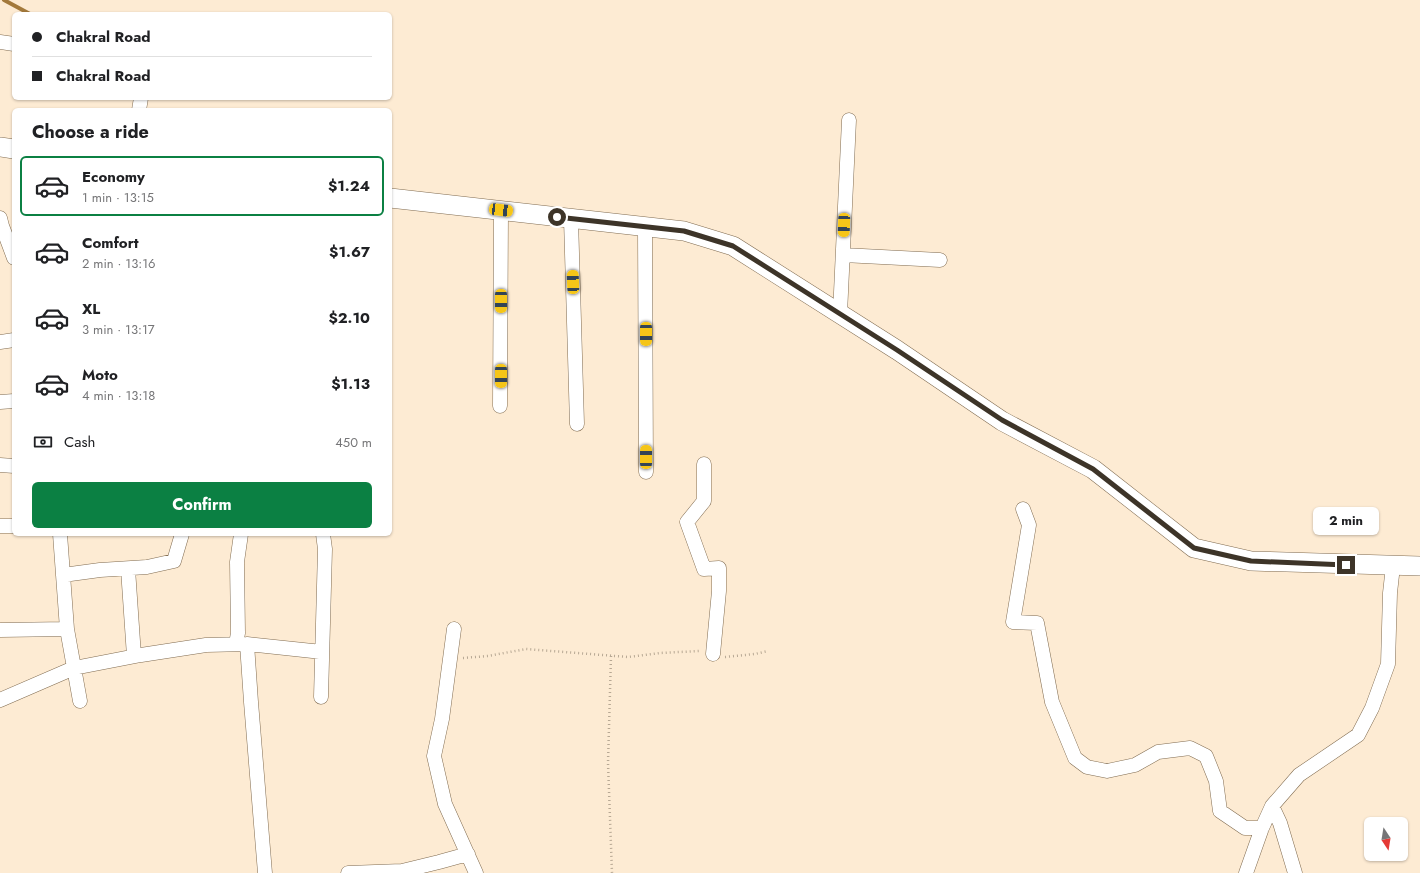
<!DOCTYPE html>
<meta charset="utf-8">
<style>
:root{--surface:#fff;--page:#f6f6f6;--text:#202124;--muted:#757577;--line:#e0e0e0;--accent:#0b8043}
body{margin:0;font-family:Jost,sans-serif;background:var(--page);color:var(--text);height:100vh;display:flex;flex-direction:column;font-size:15px;white-space:nowrap}
*{box-sizing:border-box;margin:0}
p{font-size:13px;color:var(--muted)}
.icon{flex:none;width:22px;height:22px;fill:none;stroke:currentColor;stroke-width:2;stroke-linecap:round;stroke-linejoin:round}
.map{position:relative;flex:1;overflow:hidden}
.details{position:absolute;left:12px;top:108px;width:380px;height:428px;display:flex;flex-direction:column;background:var(--surface);border-radius:6px;box-shadow:0 1px 3px #0004}
.details>*{flex:none}
.top-card{position:absolute;left:12px;top:12px;width:380px;height:88px;border-radius:6px;box-shadow:0 1px 3px #0004;display:grid;align-content:center;height:88px;padding:0 20px;background:var(--surface)}
.needle{width:26px;rotate:168deg}
.fabs{position:absolute;left:1364px;top:817px;display:grid;gap:8px}
.fabs a{display:grid;place-items:center;width:44px;height:44px;border-radius:6px;background:var(--surface);box-shadow:0 1px 3px #0004;font-size:20px}
.end{position:absolute;width:18px;height:18px;margin:-9px;border:5px solid #3d3428;background:#fff;box-shadow:0 0 0 2px #fff}
.from{border-radius:50%}
.bubble{position:absolute;height:28px;border-radius:6px;background:var(--surface);box-shadow:0 1px 3px #0004;font-size:13px;font-weight:700;line-height:28px;text-align:center}
.car{position:absolute;width:12px;height:24px;margin:-12px -6px;border-radius:5px;box-shadow:0 0 3px 1px #0007;background:linear-gradient(#f5c518 24%,#345 0 40%,#f5c518 0 76%,#345 0 86%,#f5c518 0)}
.top-card b{display:flex;align-items:center;gap:14px;height:38px;font-size:15px}
.top-card b+b{border-top:1px solid var(--line)}
.top-card i{width:10px;height:10px;background:var(--text)}
ul{padding:0;list-style:none}
li{display:flex;align-items:center;gap:12px;height:60px;margin:0 8px 6px;padding:0 12px;border:2px solid transparent;border-radius:6px}
li div{flex:1}
li b{display:block;font-size:15px}
li em{font-style:normal;font-weight:700}
li.on{border-color:var(--accent)}
li>.icon{width:36px;height:36px;stroke-width:1.5}
h2{padding:0 20px;font-size:18px;line-height:48px}
.pay{display:flex;align-items:center;gap:10px;height:44px;padding:0 20px;font-size:15px}
.pay p{margin-inline-start:auto}
.action{display:flex;gap:8px;margin-top:auto;padding:8px 20px}
.action a{flex:1;height:46px;border-radius:6px;background:var(--accent);color:#fff;font-size:16px;font-weight:700;line-height:46px;text-align:center}
.map>svg:first-child{display:block}
</style>
<div class="map">
<svg width="1420" height="873" viewBox="0 0 1420 873">
<rect width="100%" height="100%" fill="#fdebd3"/>
<g fill="none" stroke-linecap="round" stroke-linejoin="round">
<path stroke="#a3793b" stroke-width="4" d="M4,0l26,14"/>
<g stroke="#816c51" stroke-width="15">
<path id="street" d="M0,42l14,2
M139,110l2,-12
M0,218l2,8 12,32
M571,219l6,205
M645,227l1,245
M843,255l97,5
M840,314l9,-194
M0,342l14,-2
M0,402l14,-1
M500,406l1,-196
M704,464v37l-17,21 17,47 15,-1v23l-6,63
M0,465l14,1
M1023,509l6,16 -16,97 24,1 15,79 23,56 12,9 20,4 28,-6 23,-13 32,-4 16,8 10,25 4,30 25,17h17
M0,526h14
M60,534l7,95 13,72
M128,569l6,87
M63,575l37,-5 47,-3 27,-6 8,-27
M454,629l-12,90 -8,37 11,48 31,69
M0,630l67,-1
M236,644l2,-11 -1,-71 4,-28
M247,644l4,58 14,171
M321,697l4,-148 -2,-15
M0,700l74,-32 67,-13 65,-10 41,-1 75,8
M1272,806l8,17 15,50
M348,873l54,-2 37,-9 29,-8
M1246,873l16,-45 10,-22 27,-31 59,-40 14,-27 16,-44 2,-71 3,-27"/>
</g>
<g stroke="#816c51" stroke-width="20">
<path id="secondary" d="M0,147l14,2
M390,198l294,33 49,15 164,104 105,71 91,48 101,79 57,13 169,5"/>
</g>
<path stroke="#b7a894" stroke-width="2.5" stroke-dasharray="1 3" stroke-linecap="butt" d="M611,656l-3,107 4,110
M725,657l30,-3 13,-3
M463,658l25,-2 38,-7 102,8 32,-4 40,-2"/>
<use href="#street" stroke="#fff" stroke-width="14"/>
<use href="#secondary" stroke="#fff" stroke-width="19"/>
</g>
<g fill="none" stroke-linecap="round" stroke-linejoin="round">
<path stroke="#3d3428" stroke-width="5" d="M557,217l127,14 49,15 164,104 105,70 91,49 101,79 57,13 95,4"/>
</g>
</svg>
<div class="fabs">
<a><svg class="needle" viewBox="-14 -14 28 28"><path d="M0-13l5 13h-10z" fill="#e53935"/><path d="M0 13l5-13h-10z" fill="#757577"/></svg></a>
</div>
<i class="end from" style="left:557px;top:217px"></i>
<i class="end" style="left:1346px;top:565px"></i>
<div class="bubble" style="left:1313px;top:507px;width:66px">2 min</div>
<i class="car" style="left:501px;top:210px;rotate:97deg"></i>
<i class="car" style="left:844px;top:225px;rotate:182deg"></i>
<i class="car" style="left:573px;top:282px;rotate:358deg"></i>
<i class="car" style="left:501px;top:301px;rotate:180deg"></i>
<i class="car" style="left:646px;top:334px;rotate:180deg"></i>
<i class="car" style="left:501px;top:376px;rotate:180deg"></i>
<i class="car" style="left:646px;top:457px;rotate:0deg"></i>
<div class="top-card">
<b><i class="from"></i>Chakral Road</b>
<b><i></i>Chakral Road</b>
</div>
<section class="details">
<h2>Choose a ride</h2>
<ul>
<li class="on"><svg class="icon" aria-label="car" viewBox="0 0 24 24"><path d="M5 17H2v-5l4-1 3-4h7l3 4 3 1v5h-3M9 17h6M6 11h13"/><circle cx="7" cy="17" r="2"/><circle cx="17" cy="17" r="2"/></svg><div><b>Economy</b><p>1 min · 13:15</p></div><em>$1.24</em></li>
<li><svg class="icon" aria-label="car" viewBox="0 0 24 24"><path d="M5 17H2v-5l4-1 3-4h7l3 4 3 1v5h-3M9 17h6M6 11h13"/><circle cx="7" cy="17" r="2"/><circle cx="17" cy="17" r="2"/></svg><div><b>Comfort</b><p>2 min · 13:16</p></div><em>$1.67</em></li>
<li><svg class="icon" aria-label="car" viewBox="0 0 24 24"><path d="M5 17H2v-5l4-1 3-4h7l3 4 3 1v5h-3M9 17h6M6 11h13"/><circle cx="7" cy="17" r="2"/><circle cx="17" cy="17" r="2"/></svg><div><b>XL</b><p>3 min · 13:17</p></div><em>$2.10</em></li>
<li><svg class="icon" aria-label="car" viewBox="0 0 24 24"><path d="M5 17H2v-5l4-1 3-4h7l3 4 3 1v5h-3M9 17h6M6 11h13"/><circle cx="7" cy="17" r="2"/><circle cx="17" cy="17" r="2"/></svg><div><b>Moto</b><p>4 min · 13:18</p></div><em>$1.13</em></li>
</ul>
<div class="pay"><svg class="icon" aria-label="cash" viewBox="0 0 24 24"><path d="M3 7h18v10H3z"/><circle cx="12" cy="12" r="2"/></svg>Cash<p>450 m</p></div>
<div class="action"><a>Confirm</a></div>
</section>
</div>
